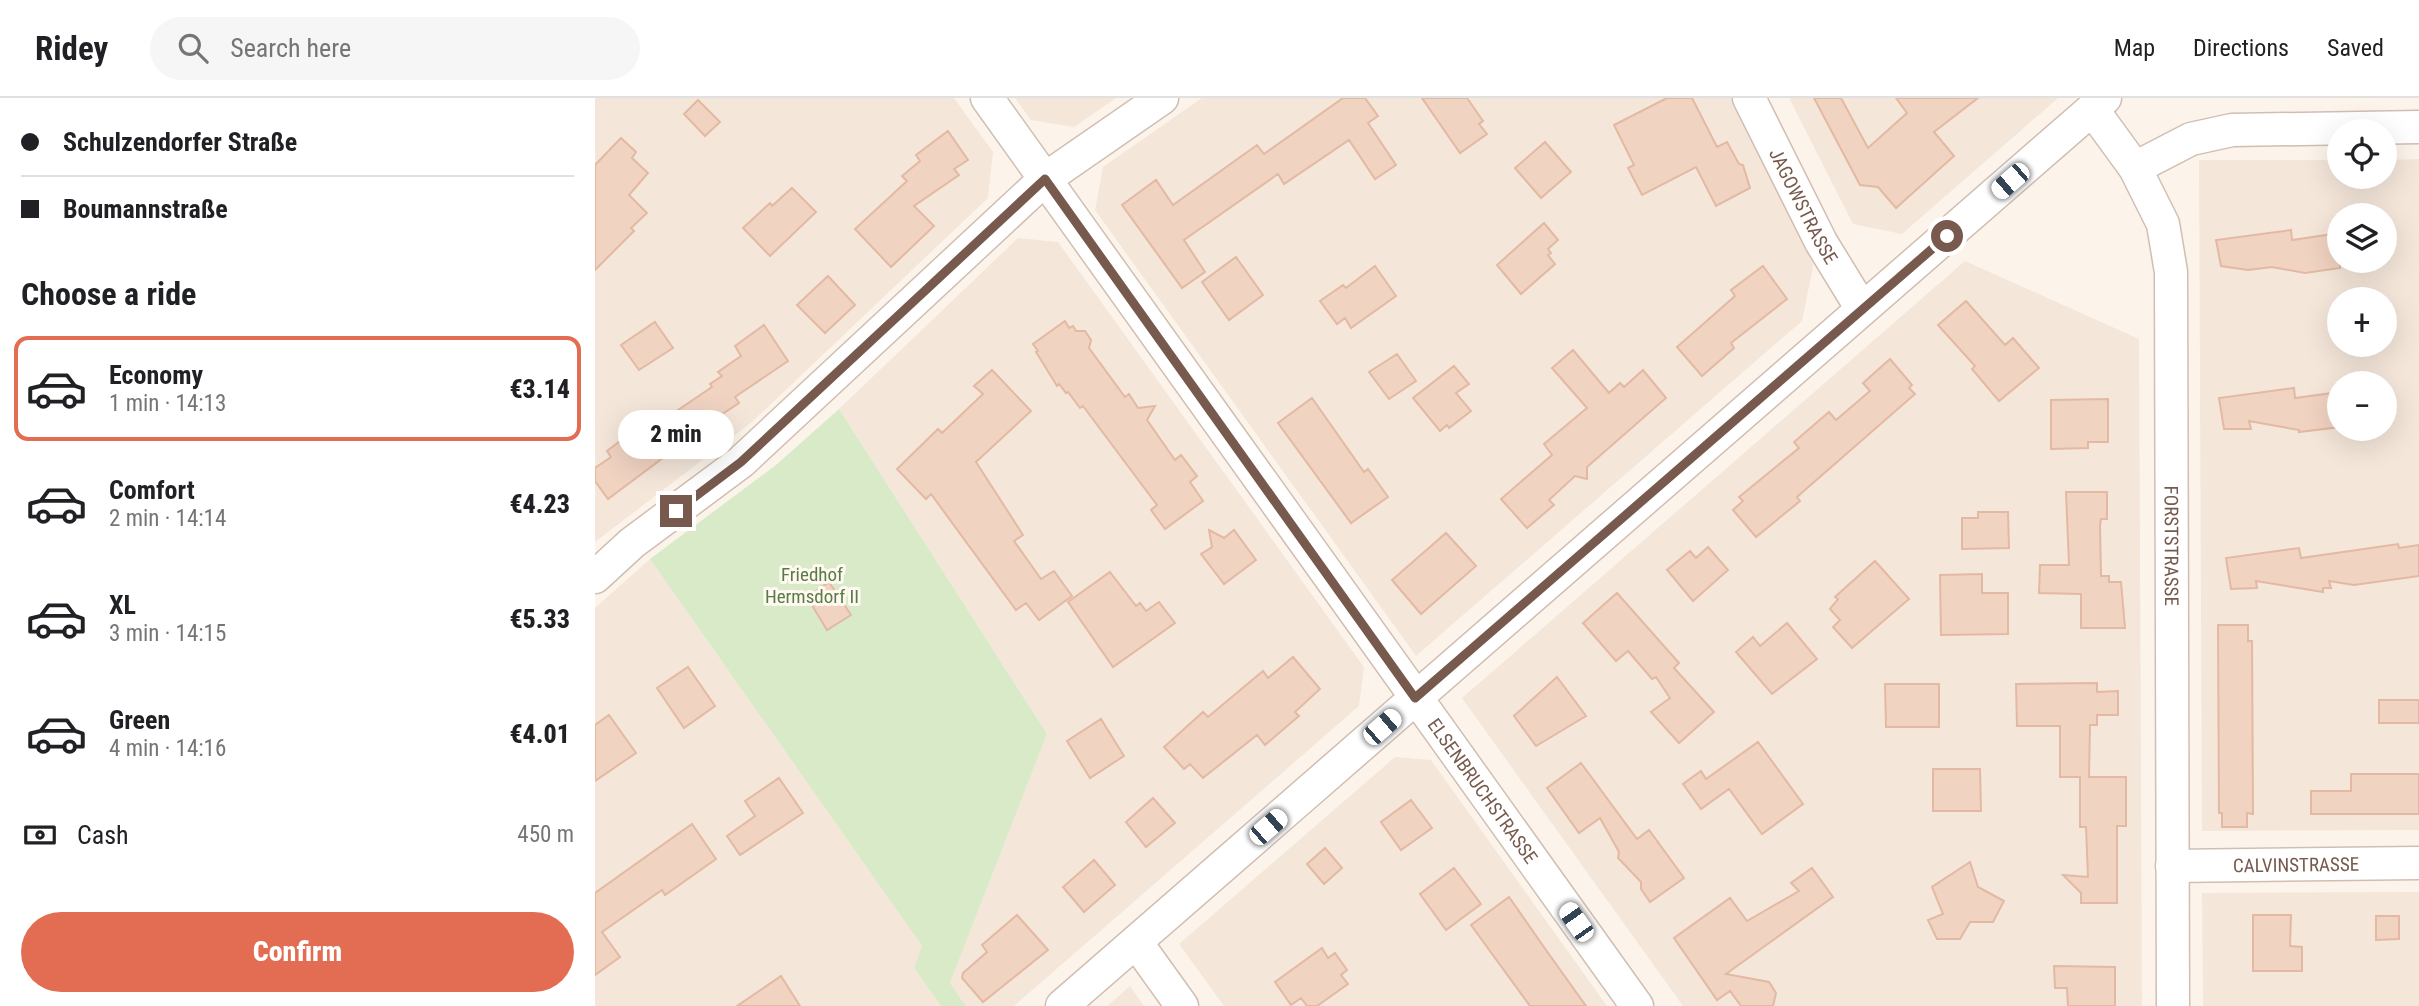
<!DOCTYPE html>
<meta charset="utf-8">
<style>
:root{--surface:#fff;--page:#f6f6f6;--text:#202124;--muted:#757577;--line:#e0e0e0;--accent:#e26d53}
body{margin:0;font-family:"Roboto Condensed",sans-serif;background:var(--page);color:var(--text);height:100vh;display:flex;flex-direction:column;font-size:26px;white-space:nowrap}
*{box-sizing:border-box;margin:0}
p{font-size:23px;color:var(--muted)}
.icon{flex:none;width:38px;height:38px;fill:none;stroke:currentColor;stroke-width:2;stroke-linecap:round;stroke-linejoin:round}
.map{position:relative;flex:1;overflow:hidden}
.drawer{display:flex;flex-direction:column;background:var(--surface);width:595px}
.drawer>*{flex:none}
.banner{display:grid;align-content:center;height:154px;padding:0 21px;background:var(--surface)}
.fabs{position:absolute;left:1732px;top:21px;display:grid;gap:14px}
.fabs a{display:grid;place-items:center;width:70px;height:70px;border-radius:50%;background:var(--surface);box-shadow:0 7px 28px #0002;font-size:35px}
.end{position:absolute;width:32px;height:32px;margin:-16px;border:9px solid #775a4d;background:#fff;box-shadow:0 0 0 4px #fff}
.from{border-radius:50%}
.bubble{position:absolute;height:49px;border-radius:24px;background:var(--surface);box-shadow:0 7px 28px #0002;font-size:23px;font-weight:800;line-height:49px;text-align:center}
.car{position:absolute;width:21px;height:42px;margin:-21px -10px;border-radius:9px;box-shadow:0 0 5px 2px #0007;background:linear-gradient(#fff 24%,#345 0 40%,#fff 0 76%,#345 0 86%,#fff 0)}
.banner b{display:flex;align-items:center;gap:24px;height:66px;font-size:26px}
.banner b+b{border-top:2px solid var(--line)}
.banner i{width:18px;height:18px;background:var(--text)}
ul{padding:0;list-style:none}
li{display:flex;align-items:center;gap:21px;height:105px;margin:0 14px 10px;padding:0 7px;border:4px solid transparent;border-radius:14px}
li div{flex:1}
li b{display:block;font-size:26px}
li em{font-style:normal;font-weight:800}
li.on{border-color:var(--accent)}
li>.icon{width:63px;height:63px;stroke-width:1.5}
h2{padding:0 21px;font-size:32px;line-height:84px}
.pay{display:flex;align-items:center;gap:18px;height:77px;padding:0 21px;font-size:26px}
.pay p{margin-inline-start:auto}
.action{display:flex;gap:14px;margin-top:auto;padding:14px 21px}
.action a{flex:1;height:80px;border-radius:42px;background:var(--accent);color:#fff;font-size:28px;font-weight:800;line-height:80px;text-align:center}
header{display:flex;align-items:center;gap:42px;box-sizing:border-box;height:98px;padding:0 35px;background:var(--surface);border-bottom:2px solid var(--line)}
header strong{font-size:33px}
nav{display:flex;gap:38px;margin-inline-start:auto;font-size:24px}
.search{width:490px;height:63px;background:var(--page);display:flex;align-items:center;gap:18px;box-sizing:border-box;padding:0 24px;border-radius:38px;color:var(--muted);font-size:26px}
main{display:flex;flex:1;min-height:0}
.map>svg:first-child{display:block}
</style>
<header>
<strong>Ridey</strong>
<div class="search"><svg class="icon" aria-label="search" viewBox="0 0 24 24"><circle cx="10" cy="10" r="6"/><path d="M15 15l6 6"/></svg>Search here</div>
<nav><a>Map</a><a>Directions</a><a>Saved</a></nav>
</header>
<main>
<section class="drawer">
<div class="banner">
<b><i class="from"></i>Schulzendorfer Straße</b>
<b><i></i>Boumannstraße</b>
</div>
<h2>Choose a ride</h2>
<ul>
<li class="on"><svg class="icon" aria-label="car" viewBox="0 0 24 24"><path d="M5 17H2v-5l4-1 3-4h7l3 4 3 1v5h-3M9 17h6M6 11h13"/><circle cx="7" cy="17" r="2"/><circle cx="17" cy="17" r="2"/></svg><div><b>Economy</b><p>1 min · 14:13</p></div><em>€3.14</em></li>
<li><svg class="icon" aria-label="car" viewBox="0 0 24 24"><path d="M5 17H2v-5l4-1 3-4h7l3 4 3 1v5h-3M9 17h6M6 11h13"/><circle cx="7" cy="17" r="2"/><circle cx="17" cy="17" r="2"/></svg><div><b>Comfort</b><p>2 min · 14:14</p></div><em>€4.23</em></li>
<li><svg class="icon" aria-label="car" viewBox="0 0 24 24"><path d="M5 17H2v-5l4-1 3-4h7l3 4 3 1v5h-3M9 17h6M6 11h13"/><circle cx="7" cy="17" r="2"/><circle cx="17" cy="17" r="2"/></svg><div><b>XL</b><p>3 min · 14:15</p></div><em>€5.33</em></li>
<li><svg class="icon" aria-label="car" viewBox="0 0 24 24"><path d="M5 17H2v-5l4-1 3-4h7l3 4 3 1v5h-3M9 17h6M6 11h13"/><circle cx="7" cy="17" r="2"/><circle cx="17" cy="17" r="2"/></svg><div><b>Green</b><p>4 min · 14:16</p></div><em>€4.01</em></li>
</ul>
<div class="pay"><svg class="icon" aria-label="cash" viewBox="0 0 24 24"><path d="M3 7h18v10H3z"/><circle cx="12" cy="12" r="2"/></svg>Cash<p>450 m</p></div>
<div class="action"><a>Confirm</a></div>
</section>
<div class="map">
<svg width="1824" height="908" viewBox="0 0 1824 908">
<rect width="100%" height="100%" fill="#fcf4ea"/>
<path fill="#f4e6d9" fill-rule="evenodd" d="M0,0h359l39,54 -5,46 -236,224 -157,120z
M420,0h101l-42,29 -43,-7z
M607,0h532l81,159 -13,64 -386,335 -321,-446 8,-43z
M1194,0h269l-156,136 -49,-10z
M1824,61v671l-217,1 -3,-671h141v17h45v-17zM1745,117h45v46h-45zM1745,201h45v46h-45zM1745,285h45v46h-45z
M423,140l40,4 306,425 -5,39 -345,300h-48l-16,-23 97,-249 -208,-325z
M1370,163l174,78 3,667h-459l-221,-308z
M55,461l272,387 -8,22 27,38h-346v-398z
M800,659l36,3 176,246h-383l-45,-62z
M1824,794v114h-216l-1,-113z
M535,888l14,20h-37z"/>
<path fill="#d8eac8" d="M244,311l208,325 -97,249 16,23h-25l-27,-38 8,-22 -272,-387 126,-94z"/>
<path fill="#f1d3c2" stroke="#e3b9a3" stroke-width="2" d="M748,0h22l13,18 -10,7 28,42 -21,14 -26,-39 -65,44 -6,-10 -94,66 21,32 -23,16 -60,-83 34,-25 17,25 84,-60 7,9z
M827,0h45l16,23 -4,3 8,10 -27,19z
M1072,0h25l25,49 10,-5 12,22 4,1 7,23 -34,18 -20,-39 -54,28 -14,-27 6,-3 -20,-40z
M1219,0h27l27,50 39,-35 -11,-15h82l-44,34 20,24 -58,52 -18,-21 -18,-2z
M103,2l22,22 -15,14 -21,-22z
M353,33l20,29 -14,9 5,6 -45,31 20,20 -43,41 -36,-38 52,-48 -5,-5 18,-15 -4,-6z
M26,40l15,14 -4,6 16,15 -19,22 18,18 -16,15 3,3 -39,39v-105z
M950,44l26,30 -30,26 -26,-30z
M197,90l24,24 -46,44 -27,-28 27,-25 2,3z
M949,125l14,17 -10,9 3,4 -3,2 7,9 -34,30 -24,-29z
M1696,132l1,10 48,-7v35l-35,5 -33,-6 -24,3 -27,-4 -5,-26z
M641,159l27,38 -34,25 -27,-38z
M780,168l21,30 -45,32 -6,-10 -8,6 -17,-23 23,-16 3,3z
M1168,168l24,33 -56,44 3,5 -32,28 -25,-29 58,-51 -4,-6z
M233,178l27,29 -30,28 -28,-28z
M1371,203l39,44 8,-7 26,30 -40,33 -27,-32 3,-3 -37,-41z
M470,223l4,7 4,-2 3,5h9l6,9 -2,8 36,49 4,-3 9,14 17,-2 -8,14 28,40 6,-5 16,21 -7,6 13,19 -38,28 -14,-19 6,-5 -74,-99 -3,2 -12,-16 -2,1 -7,-9 -2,2 -21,-34 2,-1 -5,-7z
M60,224l18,26 -34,22 -18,-25z
M169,227l24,36 -53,36 4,6 -18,12 4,7 -39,26 -3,-5 -75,56 -13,-18v-13l16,-11 -4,-6 29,-22 5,6 71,-48 -2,-3 12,-8 -4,-4 23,-16 -6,-10z
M978,252l36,43 11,-10 4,4 19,-17 23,28 -79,69v12l-12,-3 -26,24 5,5 -27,23 -26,-29 51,-44 -8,-11 43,-36 -35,-40z
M802,256l19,27 -27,18 -20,-27z
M1295,261l22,26 -3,3 6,6 -118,103 3,4 -44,36 -23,-27 10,-9 -4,-4 60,-49 -5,-6 35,-30 7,8 34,-29 -7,-8z
M859,268l15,18 -13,9 15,18 -22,17 -2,-3 -7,6 -27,-33z
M397,272l39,41 -55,51 47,73 -9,6 27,38 13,-8 18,25 -33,24 -13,-17 -10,7 -85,-116 -5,5 -29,-30 41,-40 4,4 41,-39 -9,-8z
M1699,290l1,10 45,-6v35l-41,5v-2l-50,-9 2,8h-27l-5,-31z
M717,300l52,74 4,-3 20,28 -37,26 -73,-100z
M1513,301v43h-20v6l-37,1v-49z
M1471,394h41v27h-6l-1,7 1,50h8v6h12l4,46h-44v-34l-42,-1 1,-28h29z
M1383,414h30l1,36 -47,1v-31h16z
M614,432l15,8 10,-8 22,30 -32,24 -23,-30 11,-7z
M851,435l30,33 -55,48 -29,-34z
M1803,446l1,4 20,-3v31l-65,9 -25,-4 2,7h-8v4l-67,-11 1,7 -26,1 -5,-31 73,-10 2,10z
M1113,449l20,23 -35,31 -26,-31 23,-19 6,7z
M1280,463l34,38 -57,49 -19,-21 7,-7 -10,-11 8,-10 -3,-2z
M515,474l26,34 4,-3 6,8 13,-9 16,21 -62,44 -45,-65z
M1387,476v19h26v41l-67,1 -1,-60z
M234,484l22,33 -24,15 -20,-33z
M1022,495l62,70 -5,5 40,44 -35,31 -28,-31 19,-14 -14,-21 -4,2 -24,-28 -12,10 -33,-38z
M1192,525l30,36 -45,35 -36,-42 17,-15 7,9z
M1623,527h30v16h4l1,173 -6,-1v14h-25v-14h-3z
M698,559l27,32 -25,23 4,4 -34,29 -8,-10 -54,43 -13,-14 -6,5 -20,-22 39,-35 5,5 55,-46 5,7z
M93,569l27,39 -31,22 -27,-40z
M962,579l29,39 -50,30 -22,-30z
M1502,585v9l21,-1v24h-21v10h-7l-1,52h37v49h-9v77h-36v-10l-18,-18 25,2 -2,-50h-6v-50h-20v-51h-43l-1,-42z
M1290,586h54v43h-53z
M1784,602h40v23h-40z
M14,617l27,38 -41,28v-56z
M506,621l23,37 -34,22 -23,-37z
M1163,644l45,62 -41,30 -33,-45 -28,20 -18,-25 18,-13 5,8z
M986,665l56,76 12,-9 35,48 -34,24 -9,-13v-7l-23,-24 1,-6 -19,-34 -21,15 -32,-45z
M1338,671h47l1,42h-48z
M1756,676h68v40h-108v-23h40z
M184,680l24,35 -63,42 -13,-19 28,-20 -10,-15z
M558,700l22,25 -29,24 -20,-25z
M816,702l21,28 -31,22 -20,-28z
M97,726l24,35 -51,36 -3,-5 -60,42 18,25 -25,18v-82z
M730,750l17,20 -18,16 -17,-20z
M499,762l21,25 -31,27 -21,-25z
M1375,764l8,25 26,14 -11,21h-23l-10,17h-23l-9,-19 15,-6 -11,-27z
M859,770l27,36 -35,26 -26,-36z
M1217,770l21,29 -107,77 43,8 7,11 -3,13h-32l-11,-15 -13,9 -43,-62 56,-40 17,23 52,-30 -8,-8z
M914,799l37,53 40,56h-56l-59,-81z
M422,817l31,35 -65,52 -21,-24 1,-5 24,-21 -5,-7z
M1658,817h38l-1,31 12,1v24h-49z
M1781,818h23v23l-23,1z
M727,850l6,10 7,-5 12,17 -6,5 7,9 -31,22h-10l-6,-8 -10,7 -16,-23z
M1459,868l61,1v39h-47l-1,-18h-12z
M186,878l19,30h-63z"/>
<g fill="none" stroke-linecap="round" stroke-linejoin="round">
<g stroke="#d1beb2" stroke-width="35">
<g id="street">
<path id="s1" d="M392,0l650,908"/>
<path id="s2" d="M1154,0l72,144 41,67"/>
<path id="s3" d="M1497,11l43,59 28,56 8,48 2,734"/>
<path d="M1540,70l56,-29 41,-9 187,-3"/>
<path d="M0,479l37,-34 109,-81 304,-283 117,-81"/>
<path id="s4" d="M1577,768l247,-3"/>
<path d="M541,844l46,64"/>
<path d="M467,908l1043,-908"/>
</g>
</g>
<use href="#street" stroke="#fff" stroke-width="32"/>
</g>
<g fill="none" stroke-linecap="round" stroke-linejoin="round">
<path stroke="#775a4d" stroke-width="9" d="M81,413l65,-49 304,-283 370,519 532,-462"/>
</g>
<g text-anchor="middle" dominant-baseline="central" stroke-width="6" stroke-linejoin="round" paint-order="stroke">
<g font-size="19" fill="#775a4d" stroke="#fff9f1">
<text stroke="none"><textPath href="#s2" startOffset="121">JAGOWSTRASSE</textPath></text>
<text stroke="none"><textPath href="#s3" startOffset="458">FORSTSTRASSE</textPath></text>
<text stroke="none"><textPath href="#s1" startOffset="852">ELSENBRUCHSTRASSE</textPath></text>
<text stroke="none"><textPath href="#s4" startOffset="124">CALVINSTRASSE</textPath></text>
</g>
<g font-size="19" fill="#587c45" stroke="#fff9f1">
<text x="217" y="476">Friedhof<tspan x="217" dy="22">Hermsdorf II</tspan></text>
</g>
</g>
</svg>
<div class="fabs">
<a><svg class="icon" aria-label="locate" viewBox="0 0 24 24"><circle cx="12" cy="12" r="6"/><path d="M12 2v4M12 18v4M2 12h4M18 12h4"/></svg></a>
<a><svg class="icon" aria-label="layers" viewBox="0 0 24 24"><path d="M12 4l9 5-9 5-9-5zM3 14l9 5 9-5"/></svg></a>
<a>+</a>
<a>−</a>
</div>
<i class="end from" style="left:1352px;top:138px"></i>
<i class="end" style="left:81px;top:413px"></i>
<div class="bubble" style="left:23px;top:312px;width:116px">2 min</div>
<i class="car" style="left:1415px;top:83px;rotate:229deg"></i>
<i class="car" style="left:787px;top:629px;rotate:49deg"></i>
<i class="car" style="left:673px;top:729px;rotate:49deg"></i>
<i class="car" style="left:981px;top:824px;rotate:325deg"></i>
</div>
</main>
